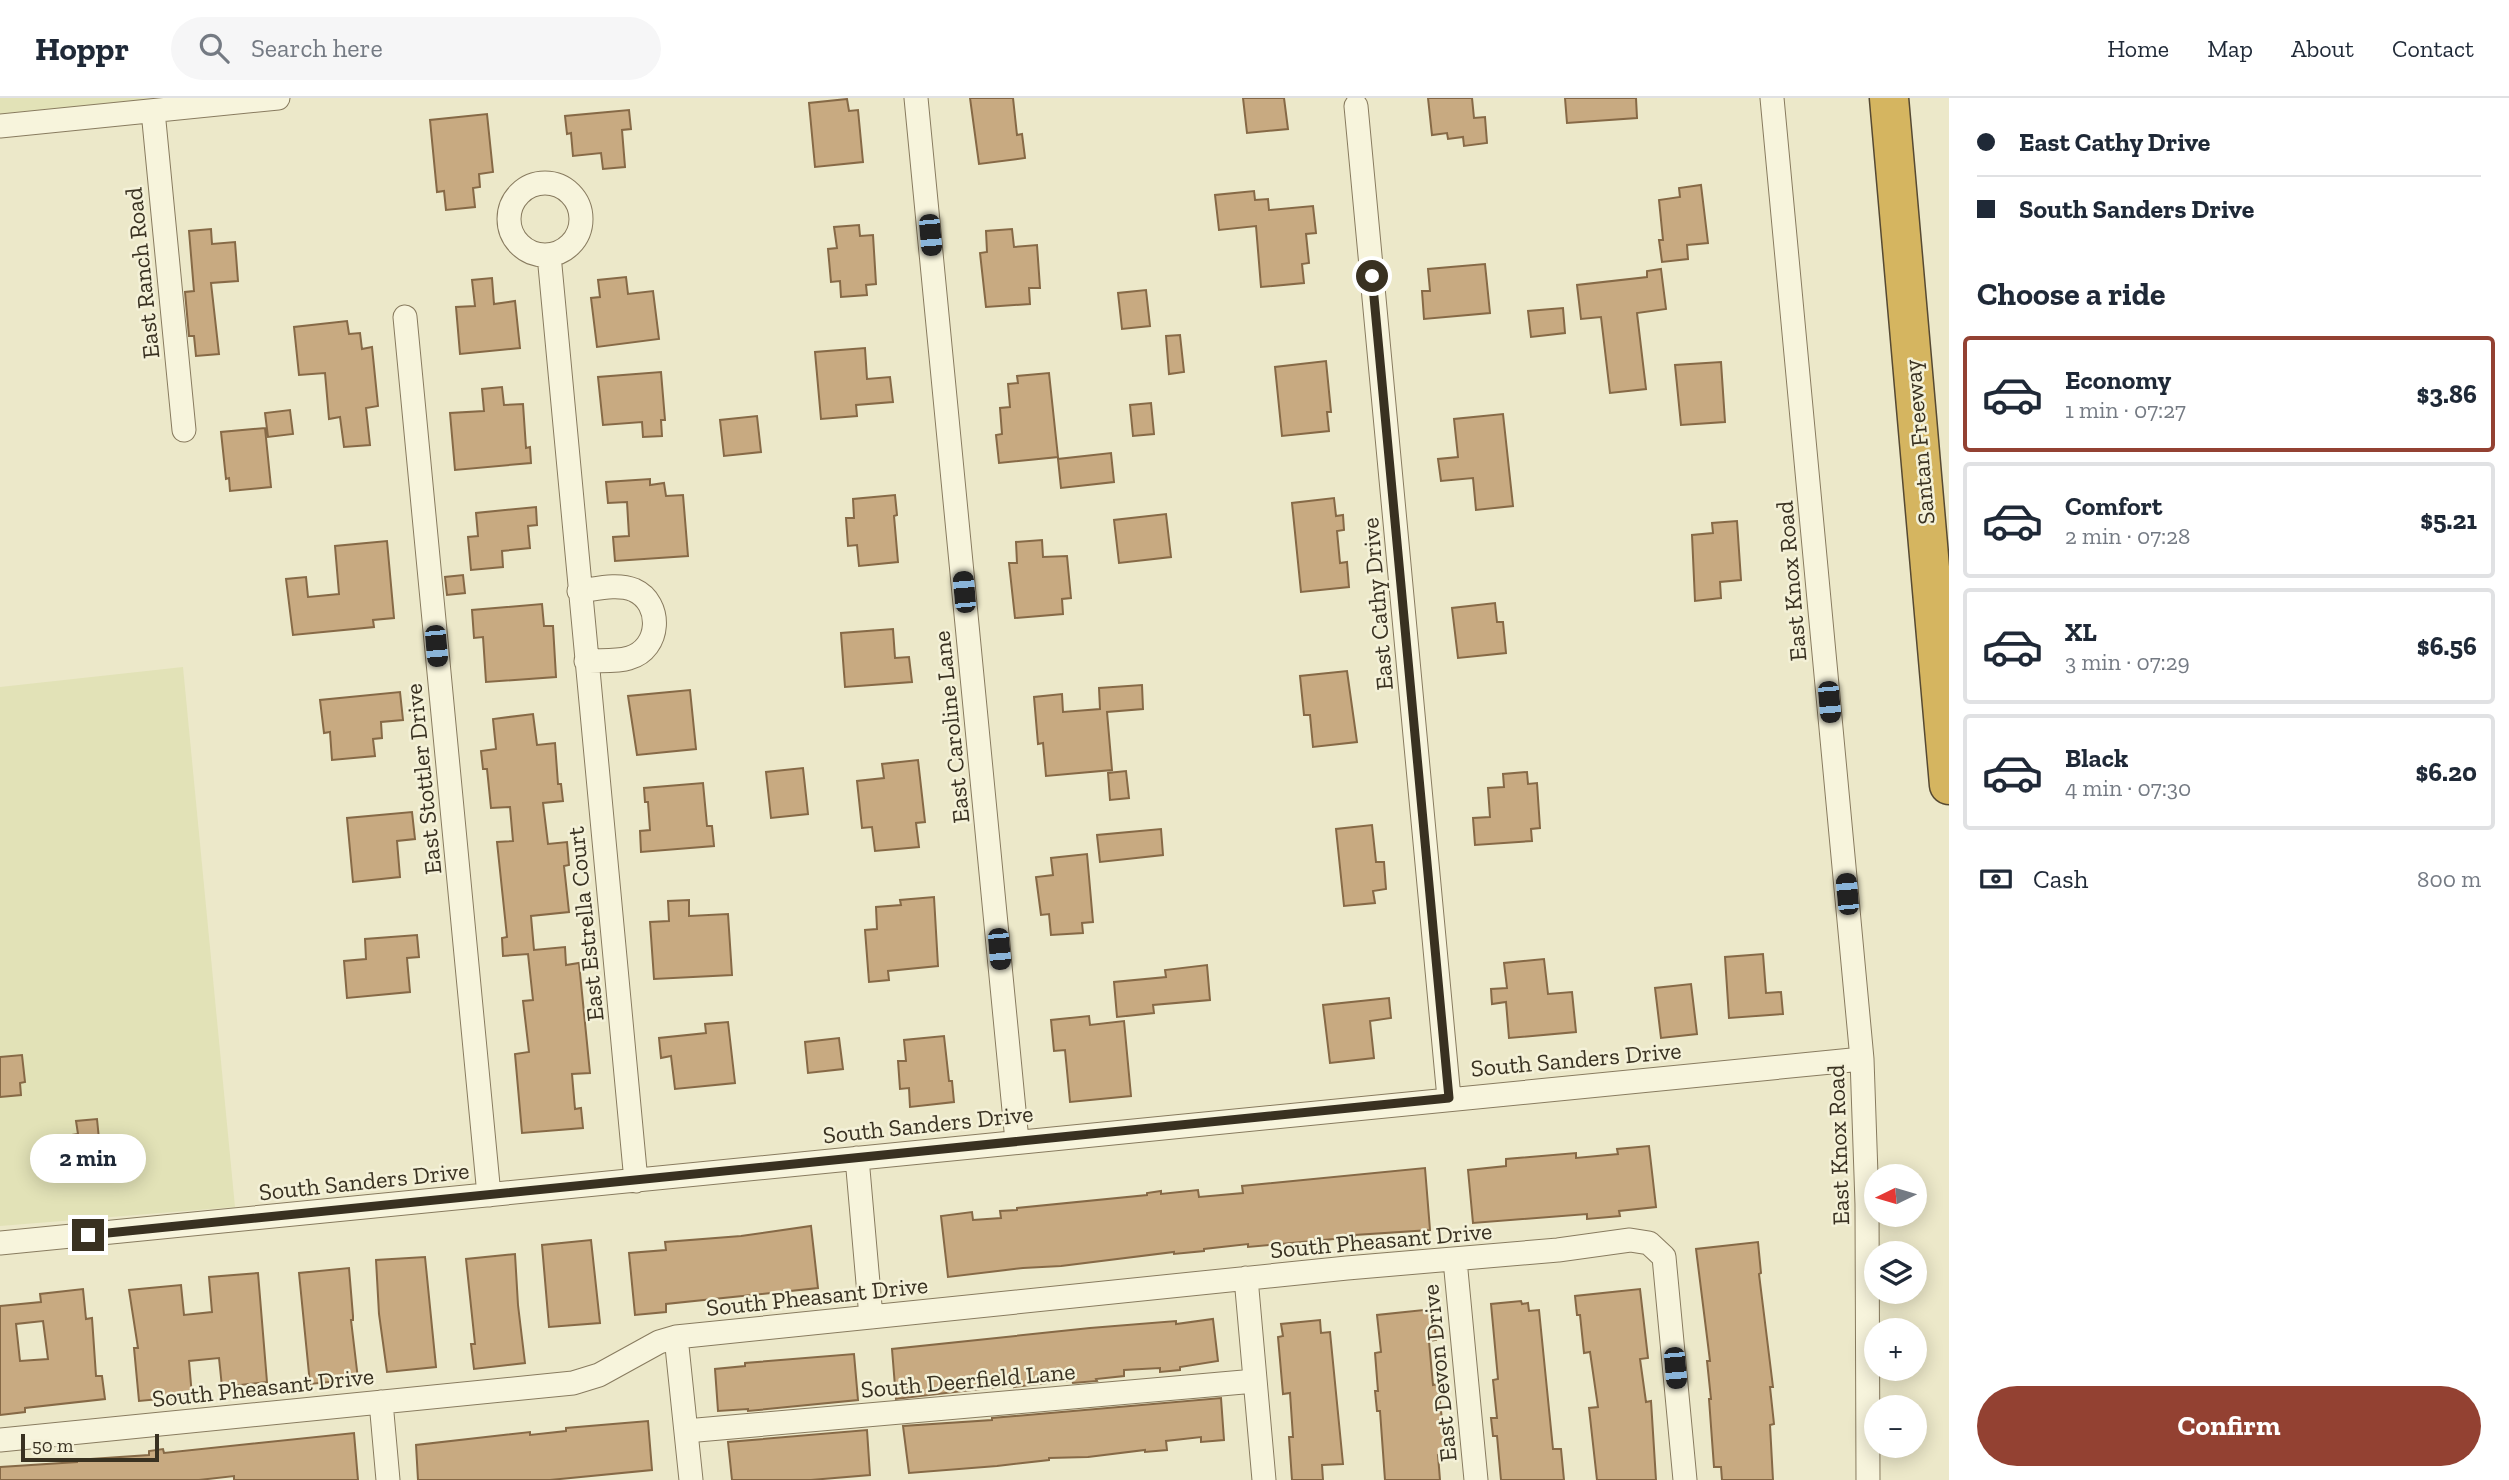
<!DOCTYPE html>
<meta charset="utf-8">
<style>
:root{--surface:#fff;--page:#f6f6f7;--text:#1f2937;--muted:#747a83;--line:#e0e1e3;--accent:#934132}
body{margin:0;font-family:"Zilla Slab",serif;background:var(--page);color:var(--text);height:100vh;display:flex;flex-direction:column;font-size:26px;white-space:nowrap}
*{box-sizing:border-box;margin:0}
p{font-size:23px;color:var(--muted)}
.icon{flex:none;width:38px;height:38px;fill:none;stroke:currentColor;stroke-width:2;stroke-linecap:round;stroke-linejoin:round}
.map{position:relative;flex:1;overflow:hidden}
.drawer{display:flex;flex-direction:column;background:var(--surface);width:560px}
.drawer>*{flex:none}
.banner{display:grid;align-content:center;height:154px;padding:0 28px;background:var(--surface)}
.needle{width:46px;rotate:265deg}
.controls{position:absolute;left:1864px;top:1066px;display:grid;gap:14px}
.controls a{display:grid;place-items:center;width:63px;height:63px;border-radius:50%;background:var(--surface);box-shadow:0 4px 18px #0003;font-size:35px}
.scale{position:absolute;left:21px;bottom:18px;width:138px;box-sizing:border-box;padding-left:7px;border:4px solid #393121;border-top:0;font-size:19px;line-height:24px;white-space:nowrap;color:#393121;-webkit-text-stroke:5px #f4f1d8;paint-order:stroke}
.end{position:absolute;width:32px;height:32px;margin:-16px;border:9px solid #393121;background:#fff;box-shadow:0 0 0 4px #fff}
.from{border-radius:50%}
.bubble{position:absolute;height:49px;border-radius:24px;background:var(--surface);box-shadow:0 4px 18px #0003;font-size:23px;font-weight:700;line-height:49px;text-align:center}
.car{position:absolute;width:21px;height:42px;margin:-21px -10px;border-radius:9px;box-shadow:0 0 5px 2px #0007;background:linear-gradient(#222 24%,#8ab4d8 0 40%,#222 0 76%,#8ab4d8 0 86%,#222 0)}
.banner b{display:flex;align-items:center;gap:24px;height:66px;font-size:26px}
.banner b+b{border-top:2px solid var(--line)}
.banner i{width:18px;height:18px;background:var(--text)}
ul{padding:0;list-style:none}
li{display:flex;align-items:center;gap:21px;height:116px;margin:0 14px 10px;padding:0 14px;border:4px solid var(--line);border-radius:7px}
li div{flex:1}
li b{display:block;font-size:26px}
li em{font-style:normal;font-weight:700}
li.on{border-color:var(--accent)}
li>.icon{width:63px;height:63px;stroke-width:1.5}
h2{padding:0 28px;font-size:32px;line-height:84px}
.pay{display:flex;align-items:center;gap:18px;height:77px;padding:0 28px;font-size:26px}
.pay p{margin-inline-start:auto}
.cta{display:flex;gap:14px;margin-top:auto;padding:14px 28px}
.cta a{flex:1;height:80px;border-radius:42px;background:var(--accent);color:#fff;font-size:28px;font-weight:700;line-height:80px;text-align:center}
header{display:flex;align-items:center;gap:42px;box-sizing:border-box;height:98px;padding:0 35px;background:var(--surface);border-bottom:2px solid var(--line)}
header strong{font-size:33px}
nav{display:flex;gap:38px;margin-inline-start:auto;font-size:24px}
.search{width:490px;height:63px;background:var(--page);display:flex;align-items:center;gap:18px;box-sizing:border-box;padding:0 24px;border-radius:38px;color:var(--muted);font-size:26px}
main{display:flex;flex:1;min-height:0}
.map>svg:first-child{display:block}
</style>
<header>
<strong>Hoppr</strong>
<div class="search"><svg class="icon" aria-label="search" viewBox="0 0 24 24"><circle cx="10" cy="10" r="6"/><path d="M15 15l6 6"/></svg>Search here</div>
<nav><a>Home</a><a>Map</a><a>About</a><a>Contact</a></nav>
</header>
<main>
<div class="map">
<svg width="1949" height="1382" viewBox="0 0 1949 1382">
<rect width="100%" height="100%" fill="#ece8c9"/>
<path fill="#e2e2b7" d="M0,0h175l-175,18z
M183,569l52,540 -235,19v-539z"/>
<path fill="#c8aa81" stroke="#866946" stroke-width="2" fill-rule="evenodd" d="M970,0h43l4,37 5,-1 3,24 -46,6z
M1243,0h41l4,31 -41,4z
M1428,0h44l2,20 11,-1 2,26 -23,3 -1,-9 -15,2 -1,-6 -15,2z
M1565,0h71l1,20 -70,5z
M847,1l2,12 9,-1 5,52 -48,5 -6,-64z
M629,12l2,19 -9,1 3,37 -22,2 -2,-16 -28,3 -2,-23 -4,1 -2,-18z
M487,16l6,58 -14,2 1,13 -7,1 2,19 -29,3 -2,-19 -7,1 -7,-72z
M1701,87l7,58 -21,2 1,14 -26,3 -3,-22h4l-4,-40 21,-3 -1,-9z
M1254,93l1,9 13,-1 1,11 44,-4 3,27 -10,1 3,29 -7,1 2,19 -43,4 -5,-61 -37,4 -4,-35z
M859,127l1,11 13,-1 3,49 -10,1 1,10 -26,2 -1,-16 -9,1 -3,-33 9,-1 -3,-21z
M211,131l1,15 23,-2 3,39 -27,2 8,71 -23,2 -2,-20h-5l-4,-44 9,-1 -5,-60z
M1012,131l2,18 23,-2 3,43h-11l1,16 -44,3 -6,-54 7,-1 -1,-21z
M1485,166l5,49 -66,6 -2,-28h8l-2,-22z
M1661,171l5,40 -29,4 9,76 -36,4 -9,-76 -20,2 -4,-34 70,-8v-6z
M626,179l2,17 25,-3 6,48 -62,8 -6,-49 9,-1 -2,-17z
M492,180l2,26 21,-3 5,47 -60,6 -4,-47 19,-1 -3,-26z
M1146,192l4,36 -28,3 -4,-36z
M1563,210l2,25 -34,4 -3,-26z
M347,223l2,13 11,-1 2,16 10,-2 6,59 -12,2 4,37 -26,2 -4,-30 -11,2 -4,-46 -26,2 -5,-48z
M1180,237l4,37 -15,2 -3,-38z
M865,250l2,31 23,-2 3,25 -37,3 1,11 -36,3 -6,-67z
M1326,263l5,51h-4l2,19 -47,5 -7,-69z
M1721,264l4,60 -44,3 -6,-60z
M661,274l4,48h-4l1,16 -19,1 -1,-15 -39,3 -5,-48z
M1049,275l9,84 -59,6 -3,-28 6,-1 -2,-26 10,-1 -2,-23 10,-1 -1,-7z
M502,289l2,18 19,-1 3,44 4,-1 1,16 -76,7 -5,-57 34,-2 -2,-22z
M1151,305l3,31 -21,2 -3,-31z
M290,312l3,24 -25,3 -3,-24z
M1503,316l10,92 -37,4 -3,-32 -32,3 -3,-22 20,-2 -4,-38z
M757,318l4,36 -37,4 -4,-36z
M265,330l6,59 -41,4 -1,-13 -3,1 -5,-47z
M1111,355l3,29 -53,6 -3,-29z
M650,381v6l14,-2 2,13 17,-1 5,61 -73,5 -2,-24 16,-1 -2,-34 -19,1 -2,-21z
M895,397l2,20 -3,1 4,46 -39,4 -2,-21 -9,1 -2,-28h8l-1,-19z
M1334,400l2,18 7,-1 1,15 -7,1 3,32 7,-1 2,25 -48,5 -9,-89z
M536,409l1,18 -9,1 2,22 -28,3 1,16 -32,3 -3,-33 10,-1 -2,-23z
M1166,416l5,43 -52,6 -5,-43z
M1737,423l4,59 -21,2 1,16 -26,3 -3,-66 21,-2 -1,-10z
M1042,442l1,17 24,-1 4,42 -9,1 1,15 -48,4 -6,-55h8l-1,-21z
M387,443l7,77 -21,2 1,7 -81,8 -7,-56 20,-2 2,20 31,-3 -4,-48z
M463,477l2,18 -18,2 -2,-18z
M1495,505l2,19h6l3,31 -48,5 -6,-50z
M542,506l2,22h9l3,51 -70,5 -3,-45 -9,1 -2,-28z
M893,531l2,29 14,-1 3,25 -67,5 -4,-54z
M1347,573l10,71 -44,5 -3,-32h-6l-4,-39z
M1142,587l1,24 -36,3 5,58 -66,6 -3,-33 -5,1 -4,-47 28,-3 1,18 37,-3 -1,-21z
M690,592l6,59 -59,6 -9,-59z
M400,594l3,28 -22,2 1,16 -9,1 2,17 -43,4 -2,-28 -6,1 -4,-33z
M533,616l4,31 18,-2 3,41h3l2,17 -20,2 5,41 19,-2 2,23 -5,1 5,46 -38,4 3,34 31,-3 1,18 13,-2 11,110 -18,1 3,35 6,-1 2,20 -61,5 -7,-79 14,-2 -6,-51 10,-1 -5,-46 -25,2 -1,-18 5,-1 -10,-95 16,-1 -3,-34 -19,1 -4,-39h-4l-2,-18 15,-2 -3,-30z
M918,662l7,62 -9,1 3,24 -44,4 -3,-24 -10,1 -5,-47 27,-3 -2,-14z
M803,670l5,46 -37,4 -5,-46z
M1126,673l3,27 -19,2 -2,-27z
M1527,674l1,12 9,-1 3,45 -9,1 1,12 -57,4 -2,-27 17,-1 -2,-29 16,-1 -1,-13z
M703,685l4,43h5l2,20 -73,6 -1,-21 10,-1 -2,-28h-3l-1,-14z
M412,714l3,27 -18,2 3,36 -47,5 -6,-64z
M1372,727l4,37h8l2,27 -13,2 2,12 -31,3 -8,-77z
M1161,731l2,26 -63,7 -3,-27z
M1087,756l6,68 -11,1 1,10 -32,2 -2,-21 -8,1 -5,-38 17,-2 -2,-17z
M934,799l4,69 -50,5 1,9 -20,2 -4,-52 12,-1 -1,-22 25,-2 -1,-5z
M689,802v16l39,-2 4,61 -78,4 -4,-57 19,-1 -1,-20z
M417,837l2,22 -12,1 3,34 -63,6 -3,-37 22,-2 -1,-20z
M1763,856l3,39 15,-1 2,22 -54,4 -4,-61z
M1544,861l4,35 24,-2 4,40 -67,6 -3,-36 -14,2 -1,-15 16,-1 -3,-25z
M1207,867l3,35 -57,5 1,8 -37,4 -3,-35 52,-5 -1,-7z
M1691,886l6,50 -36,4 -6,-50z
M1389,900l2,20 -21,3 4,37 -44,5 -7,-58z
M1089,918l1,9 34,-4 7,75 -61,6 -5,-52 -11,1 -3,-31z
M728,924l7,61 -60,6 -4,-33 -10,2 -2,-20 47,-5 -1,-9z
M944,938l5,45h3l2,21 -44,5 -1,-19 -9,1 -2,-28h8l-2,-21z
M839,940l4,31 -35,4 -3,-31z
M22,957l3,27 -5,1 1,12 -21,2v-40z
M97,1021l5,50 -27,3 -4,-37 7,-1 -2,-13z
M1649,1048l7,61 -37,4 1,5 -33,3v-5l-114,9 -5,-53 38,-4v-7l70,-6v5l42,-4 -1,-5z
M1425,1070l5,62 -75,5v2l-107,10v-3l-44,5v2l-30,3v-2l-113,14 -38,2 -75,9 -7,-61 31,-4 1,8 28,-2 -1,-7 17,-1v-2l130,-13v-2l14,-2v3l37,-4 1,7 44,-4 -1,-7z
M811,1128l7,62 -152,16v8l-31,3 -6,-62 37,-3 -1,-8 76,-6z
M591,1142l9,83 -51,4 -7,-82z
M1758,1144l3,31 -2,1 14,113h-3l4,37 -4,1 3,55h-51l-1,-13h-7l-5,-68h2l-4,-38h3l-14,-112z
M515,1156l3,51 7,58 -51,6 -3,-25h4l-9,-85z
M425,1159l11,110 -49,5 -8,-58 -3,-54z
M349,1170l4,48v4h-2l7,59 -48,5 -11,-111z
M258,1175l9,109 -45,5 -3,-29 -30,3 3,35 -53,5 -5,-53h4l-9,-58 52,-5 3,30 28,-3 -3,-35z
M83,1191l3,30 6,-1 4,58h6l3,23 -80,9v4l-25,3v-109l41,-4 -1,-8zM43,1223l5,38 -28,2 -4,-37z
M1640,1191l8,69 -8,1 6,43 5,-1 5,79h-59l-8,-72 9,-1 -8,-55 -6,1 -4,-38h-3l-2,-19z
M1521,1203l1,3 6,-1 1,8 10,-1 14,139h8l3,31h-63l-4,-44h-4l-2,-18h6l-4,-38 5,-1 -7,-75z
M1433,1211l3,31 -7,1 4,44 5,-1 8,71h-8l2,25h-55l-5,-69h-3l-2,-20h3l-3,-38 6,-1 -4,-37z
M1213,1221l5,42 -38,6v3l-20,2v-4l-36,2v6l-28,3 1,2 -24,2 -1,-3 -58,7v-2l-118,14 -4,-50 198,-21 86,-7v3z
M1320,1222l1,13 9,-1 13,132 -21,1 1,15h-31l-3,-43h4l-3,-44 -7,1 -5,-57 5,-1 -2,-12z
M854,1256l4,46 -110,11v-2l-30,2 -3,-42 30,-3v-3z
M1221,1300l3,42 -23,2v-5l-35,4 1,9 -22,2v-2l-57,7 -39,1v2l-52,6 -88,7 -6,-47 89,-6v-2z
M648,1323l4,49 -102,10h-132l-2,-35 114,-13v3l36,-4v-3z
M867,1332l3,45 -59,5h-79l-4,-38z
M354,1335l4,47h-124v-4l-35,4h-199v-13l77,-5v-2l72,-5v-4l14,-2 1,4z"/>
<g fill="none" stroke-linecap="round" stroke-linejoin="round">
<g stroke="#887b5f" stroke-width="25">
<path id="minor" d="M916,0l101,1043
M1772,0l90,961 5,145 1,276
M1356,8l93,992
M153,13l31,319
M0,28l278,-28
M509 121a36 36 0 1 1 72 0a36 36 0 1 1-72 0Z
M549,157l87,926
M405,219l84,878
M579,493c17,-2 38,-8 55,-1 29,13 27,59 -5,68 -13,4 -29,2 -43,3
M857,1060l14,159
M0,1145l1862,-184
M1455,1162l21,220
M1246,1180l18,202
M676,1239l15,143
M381,1304l7,78
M686,1333l569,-50
M0,1342l573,-57 26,-8 60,-33 17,-5 671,-69 211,-18 72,-10 19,3 15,14 21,223"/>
</g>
<g stroke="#564932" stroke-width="41">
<path id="motorway" d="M1889,0l60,687"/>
</g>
<use href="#minor" stroke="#f7f4dc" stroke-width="23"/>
<use href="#motorway" stroke="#d5b560" stroke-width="38"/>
</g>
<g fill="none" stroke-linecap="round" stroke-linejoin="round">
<path stroke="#393121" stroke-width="9" d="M88,1137l1361,-137 -77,-822"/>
</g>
<g text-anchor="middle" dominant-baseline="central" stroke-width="5" stroke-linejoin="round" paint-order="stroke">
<g font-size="24" fill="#393121" stroke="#f4f1d8">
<text transform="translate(142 175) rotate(-96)">East Ranch Road</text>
<text transform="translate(1919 344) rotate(-95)">Santan Freeway</text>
<text transform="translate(1791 483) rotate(-95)">East Knox Road</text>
<text transform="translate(1377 506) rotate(-95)">East Cathy Drive</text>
<text transform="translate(951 629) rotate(-96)">East Caroline Lane</text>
<text transform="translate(423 681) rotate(-96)">East Stottler Drive</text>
<text transform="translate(585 826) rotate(-96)">East Estrella Court</text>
<text transform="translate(1576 961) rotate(-5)">South Sanders Drive</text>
<text transform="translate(928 1026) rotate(-6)">South Sanders Drive</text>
<text transform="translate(1838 1047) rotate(-92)">East Knox Road</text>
<text transform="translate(364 1083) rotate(-6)">South Sanders Drive</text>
<text transform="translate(1381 1142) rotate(-5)">South Pheasant Drive</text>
<text transform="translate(817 1198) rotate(-6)">South Pheasant Drive</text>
<text transform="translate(1439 1275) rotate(-96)">East Devon Drive</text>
<text transform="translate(968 1282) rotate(-5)">South Deerfield Lane</text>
<text transform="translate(263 1289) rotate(-6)">South Pheasant Drive</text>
</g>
</g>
</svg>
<div class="controls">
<a><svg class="needle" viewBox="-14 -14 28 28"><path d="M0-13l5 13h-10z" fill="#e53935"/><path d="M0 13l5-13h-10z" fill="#747a83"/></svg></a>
<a><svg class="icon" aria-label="layers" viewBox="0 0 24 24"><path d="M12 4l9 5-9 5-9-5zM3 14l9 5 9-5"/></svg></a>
<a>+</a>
<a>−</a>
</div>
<div class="scale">50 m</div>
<i class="end from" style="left:1372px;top:178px"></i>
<i class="end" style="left:88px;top:1137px"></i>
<div class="bubble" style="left:30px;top:1036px;width:116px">2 min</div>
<i class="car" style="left:930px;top:137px;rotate:175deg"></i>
<i class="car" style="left:964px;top:494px;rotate:355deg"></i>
<i class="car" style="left:436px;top:548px;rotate:175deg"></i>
<i class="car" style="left:1829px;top:604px;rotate:175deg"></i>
<i class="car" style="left:1847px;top:796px;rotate:355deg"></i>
<i class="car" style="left:999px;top:851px;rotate:175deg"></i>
<i class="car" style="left:1675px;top:1270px;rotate:175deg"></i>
</div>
<section class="drawer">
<div class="banner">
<b><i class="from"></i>East Cathy Drive</b>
<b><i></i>South Sanders Drive</b>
</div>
<h2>Choose a ride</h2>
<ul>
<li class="on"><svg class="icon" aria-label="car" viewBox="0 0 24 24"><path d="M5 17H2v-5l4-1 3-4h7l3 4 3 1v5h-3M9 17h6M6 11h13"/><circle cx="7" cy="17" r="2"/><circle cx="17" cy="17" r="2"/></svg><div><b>Economy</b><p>1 min · 07:27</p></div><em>$3.86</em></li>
<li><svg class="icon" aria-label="car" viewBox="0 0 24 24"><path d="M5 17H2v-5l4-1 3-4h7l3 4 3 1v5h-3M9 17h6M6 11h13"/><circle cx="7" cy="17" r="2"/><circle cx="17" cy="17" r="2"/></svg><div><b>Comfort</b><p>2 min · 07:28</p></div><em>$5.21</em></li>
<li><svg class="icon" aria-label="car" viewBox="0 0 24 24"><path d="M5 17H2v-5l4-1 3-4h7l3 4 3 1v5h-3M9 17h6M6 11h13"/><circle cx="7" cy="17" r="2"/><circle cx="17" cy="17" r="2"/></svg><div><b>XL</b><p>3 min · 07:29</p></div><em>$6.56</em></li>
<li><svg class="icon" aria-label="car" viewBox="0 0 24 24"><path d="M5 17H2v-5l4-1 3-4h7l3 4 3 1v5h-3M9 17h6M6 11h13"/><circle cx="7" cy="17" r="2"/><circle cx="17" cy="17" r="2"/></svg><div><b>Black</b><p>4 min · 07:30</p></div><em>$6.20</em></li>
</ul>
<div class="pay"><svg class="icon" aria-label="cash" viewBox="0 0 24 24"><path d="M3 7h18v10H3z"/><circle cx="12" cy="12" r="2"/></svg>Cash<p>800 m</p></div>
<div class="cta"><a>Confirm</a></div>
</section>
</main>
